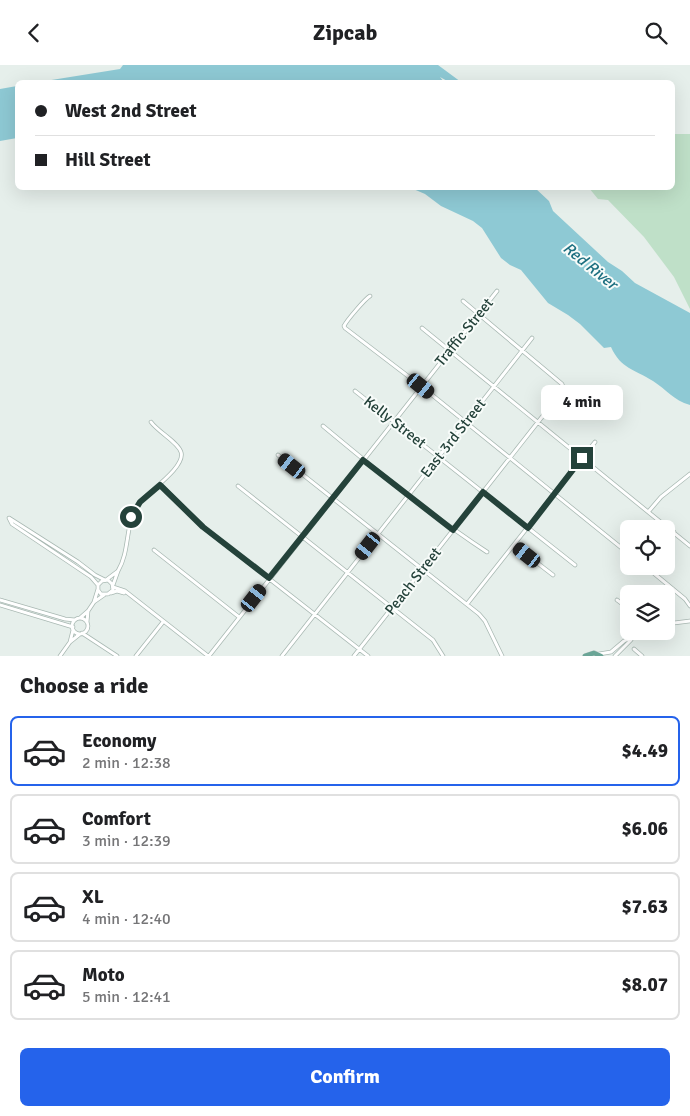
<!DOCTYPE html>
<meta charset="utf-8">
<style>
:root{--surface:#fff;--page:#f2f2f2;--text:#202124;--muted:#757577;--line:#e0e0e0;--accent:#2563eb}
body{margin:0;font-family:Signika,sans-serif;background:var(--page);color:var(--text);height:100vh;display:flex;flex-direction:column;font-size:19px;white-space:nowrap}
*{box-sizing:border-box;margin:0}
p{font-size:16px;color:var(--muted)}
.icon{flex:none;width:28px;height:28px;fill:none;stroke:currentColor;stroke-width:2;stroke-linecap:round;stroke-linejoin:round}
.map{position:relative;height:591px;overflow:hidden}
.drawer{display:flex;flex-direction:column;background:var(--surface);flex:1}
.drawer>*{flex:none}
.guide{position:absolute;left:15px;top:15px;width:660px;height:110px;border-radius:8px;box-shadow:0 5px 20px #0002;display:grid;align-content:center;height:110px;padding:0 20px;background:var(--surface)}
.buttons{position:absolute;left:620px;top:455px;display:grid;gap:10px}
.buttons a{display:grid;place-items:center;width:55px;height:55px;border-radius:8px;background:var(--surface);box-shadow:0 5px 20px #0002;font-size:25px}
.end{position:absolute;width:22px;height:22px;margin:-11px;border:6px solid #24423a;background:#fff;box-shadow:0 0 0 2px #fff}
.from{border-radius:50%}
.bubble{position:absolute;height:35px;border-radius:8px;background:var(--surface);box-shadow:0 5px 20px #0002;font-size:16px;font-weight:700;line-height:35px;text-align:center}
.car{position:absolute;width:15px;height:30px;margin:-15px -8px;border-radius:6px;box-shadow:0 0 4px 1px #0007;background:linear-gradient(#222 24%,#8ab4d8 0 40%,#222 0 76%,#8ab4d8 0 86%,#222 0)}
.guide b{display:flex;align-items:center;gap:18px;height:48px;font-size:19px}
.guide b+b{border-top:1px solid var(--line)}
.guide i{width:12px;height:12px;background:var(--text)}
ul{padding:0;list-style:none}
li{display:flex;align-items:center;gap:15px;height:70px;margin:0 10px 8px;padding:0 10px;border:2px solid var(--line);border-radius:8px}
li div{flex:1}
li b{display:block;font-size:19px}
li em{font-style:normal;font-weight:700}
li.selected{border-color:var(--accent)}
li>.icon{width:45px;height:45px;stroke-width:1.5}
h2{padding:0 20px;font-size:22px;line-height:60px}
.cta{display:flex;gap:10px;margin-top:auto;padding:10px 20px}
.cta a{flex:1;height:58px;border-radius:8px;background:var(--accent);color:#fff;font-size:20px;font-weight:700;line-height:58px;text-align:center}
header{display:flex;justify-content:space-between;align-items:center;height:65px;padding:0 20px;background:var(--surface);font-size:22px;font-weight:700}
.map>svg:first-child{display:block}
</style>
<header><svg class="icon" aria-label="back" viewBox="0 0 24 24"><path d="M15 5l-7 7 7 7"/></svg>Zipcab<svg class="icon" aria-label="search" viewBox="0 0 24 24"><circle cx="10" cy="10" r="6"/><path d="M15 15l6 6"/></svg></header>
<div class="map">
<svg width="690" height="591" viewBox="0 0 690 591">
<rect width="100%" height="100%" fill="#e6efeb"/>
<path fill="#bfe0c8" d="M673,69h17v175l-16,-32 -30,-40 -36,-37 -10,-1 -9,-11 83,-1z"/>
<path fill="#8ec9d4" d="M123,0h315l23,17h-12l-9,-5 4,5h-405l81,-13z
M17,21v52l-17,3v-52z
M411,123h124l14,13 4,10 55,51 14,9 13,12 55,30v92c-17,-5 -23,-15 -37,-24 -19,-12 -32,-12 -42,-34l-7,1 -24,-24 -12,-9 -20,-12 -27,-33 -11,-5 -9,-7 -19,-30 -9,-7 -32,-15 -16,-12z"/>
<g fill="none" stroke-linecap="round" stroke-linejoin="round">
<g stroke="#a8b8b2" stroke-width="4.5">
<path id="minor" d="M370,231c-5,3 -23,24 -26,30l1,2 76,58 208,168
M422,263l268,218
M355,326l220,174
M323,361c53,44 106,88 164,126
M278,390l201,159 6,7 17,35
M160,419l43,43 165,129
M238,421l195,154 10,16
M649,446l12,-14 29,-23
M666,477l8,-10
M514,480l39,30
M154,485l85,67
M645,501l40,33 5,7
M118,506c13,-22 6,-49 22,-69 9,-11 46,-35 41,-50 -3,-10 -23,-20 -30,-30
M106,515l12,-9 -5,14
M98,520l4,-4 6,-1 4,4 1,6 -5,4h-7l-3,-4v-5l-7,-8 -79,-53 -3,-6 69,44 17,13 10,5
M113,522l12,4 83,65
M98,524l-4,13 10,-7
M111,528l6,-2 7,2
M0,535l65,19 10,1
M617,535l12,9
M467,539l128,-162
M0,540l73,22
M88,546l6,-9
M80,553l8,-7 -1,11
M72 561a8 8 0 1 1 16 0a8 8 0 1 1-16 0Z
M666,559l24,-3
M73,565l-3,12 10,-8
M82,568l35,23
M634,584l8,7
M599,589l12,-2 13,-11 22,-10
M60,591l10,-14
M136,591l27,-34
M209,591l288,-365
M282,591l250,-318
M354,591l210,-267 -2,-5 -99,-83
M615,591l16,-16"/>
</g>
<g stroke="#c2cac8" stroke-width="5.5">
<path id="major" d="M585,591l9,-3 7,3"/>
</g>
<use href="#minor" stroke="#fff" stroke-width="3"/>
<use href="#major" stroke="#6aa596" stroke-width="4.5"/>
</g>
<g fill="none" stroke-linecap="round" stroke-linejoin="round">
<path stroke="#24423a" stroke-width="6" d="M131,452l9,-15 20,-17 43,42 66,51 94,-118 90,70 30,-38 45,36 54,-70"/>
</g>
<g text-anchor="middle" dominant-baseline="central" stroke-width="4" stroke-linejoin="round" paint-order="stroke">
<g font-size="15" fill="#24423a" stroke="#f7fbf9">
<text transform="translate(464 267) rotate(-51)">Traffic Street</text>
<text transform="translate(395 357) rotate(38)">Kelly Street</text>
<text transform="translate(453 373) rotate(-52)">East 3rd Street</text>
<text transform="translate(413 516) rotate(-52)">Peach Street</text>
</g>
<g font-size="16" font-style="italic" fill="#1c6f80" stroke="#f7fbf9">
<text transform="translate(590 201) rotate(39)">Red River</text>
</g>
</g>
</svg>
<div class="buttons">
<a><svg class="icon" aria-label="locate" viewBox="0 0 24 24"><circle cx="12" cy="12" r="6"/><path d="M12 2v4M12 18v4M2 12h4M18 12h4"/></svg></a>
<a><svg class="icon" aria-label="layers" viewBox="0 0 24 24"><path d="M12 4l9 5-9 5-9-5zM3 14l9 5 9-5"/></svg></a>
</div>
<i class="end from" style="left:131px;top:452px"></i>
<i class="end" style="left:582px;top:393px"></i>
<div class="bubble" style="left:541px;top:320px;width:82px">4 min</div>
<i class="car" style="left:421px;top:321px;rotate:129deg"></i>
<i class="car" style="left:292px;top:401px;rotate:308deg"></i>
<i class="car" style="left:368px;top:481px;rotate:218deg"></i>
<i class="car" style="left:527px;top:490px;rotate:308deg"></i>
<i class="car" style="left:254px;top:533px;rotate:38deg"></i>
<div class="guide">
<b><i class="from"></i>West 2nd Street</b>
<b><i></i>Hill Street</b>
</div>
</div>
<section class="drawer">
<h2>Choose a ride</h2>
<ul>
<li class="selected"><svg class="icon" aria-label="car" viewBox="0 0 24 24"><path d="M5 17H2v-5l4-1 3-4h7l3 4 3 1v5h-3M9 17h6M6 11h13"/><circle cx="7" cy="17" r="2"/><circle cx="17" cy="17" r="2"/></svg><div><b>Economy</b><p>2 min · 12:38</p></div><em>$4.49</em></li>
<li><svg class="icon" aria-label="car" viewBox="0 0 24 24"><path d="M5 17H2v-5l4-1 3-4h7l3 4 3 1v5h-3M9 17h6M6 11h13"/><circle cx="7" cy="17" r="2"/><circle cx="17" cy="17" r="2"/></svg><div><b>Comfort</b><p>3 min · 12:39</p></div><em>$6.06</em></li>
<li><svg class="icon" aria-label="car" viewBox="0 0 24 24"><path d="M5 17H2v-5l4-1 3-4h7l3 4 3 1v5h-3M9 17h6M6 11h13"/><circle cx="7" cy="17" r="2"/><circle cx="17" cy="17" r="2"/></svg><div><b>XL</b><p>4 min · 12:40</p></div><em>$7.63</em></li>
<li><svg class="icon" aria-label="car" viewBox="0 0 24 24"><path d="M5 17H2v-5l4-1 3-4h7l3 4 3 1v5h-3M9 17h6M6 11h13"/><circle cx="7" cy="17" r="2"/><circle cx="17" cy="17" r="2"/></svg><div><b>Moto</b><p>5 min · 12:41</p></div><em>$8.07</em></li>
</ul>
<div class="cta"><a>Confirm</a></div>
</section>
